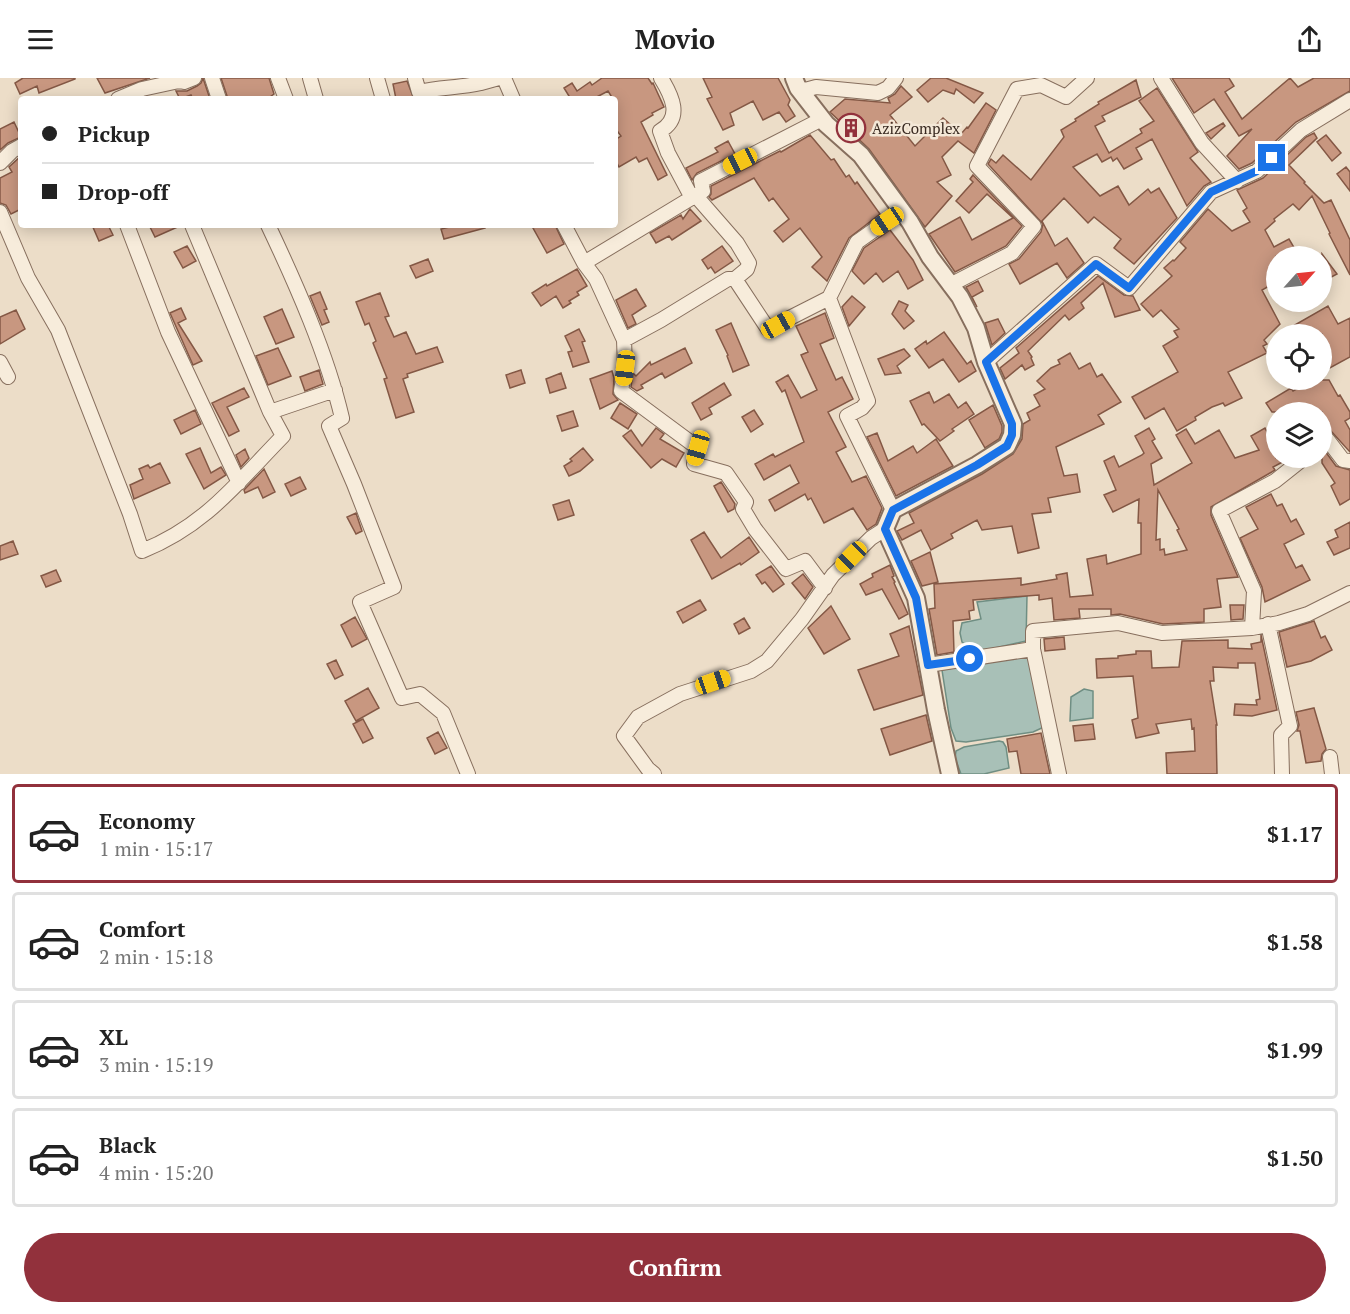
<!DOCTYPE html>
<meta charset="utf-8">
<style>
:root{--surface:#fff;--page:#f6f6f6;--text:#222;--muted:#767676;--line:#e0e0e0;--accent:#92313c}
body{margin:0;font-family:"PT Serif",serif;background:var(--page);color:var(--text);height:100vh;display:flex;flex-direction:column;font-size:22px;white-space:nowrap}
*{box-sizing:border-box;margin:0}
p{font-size:20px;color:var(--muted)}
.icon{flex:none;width:33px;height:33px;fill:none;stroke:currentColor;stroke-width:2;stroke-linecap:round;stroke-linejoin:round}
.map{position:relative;height:696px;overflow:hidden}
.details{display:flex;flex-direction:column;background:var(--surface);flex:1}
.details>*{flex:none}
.hud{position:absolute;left:18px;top:18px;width:600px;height:132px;border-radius:6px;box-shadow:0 3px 15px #0003;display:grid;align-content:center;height:132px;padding:0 24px;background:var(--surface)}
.needle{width:39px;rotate:63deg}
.fabs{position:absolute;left:1266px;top:168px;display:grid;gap:12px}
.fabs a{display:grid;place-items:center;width:66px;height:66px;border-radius:50%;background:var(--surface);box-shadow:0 3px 15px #0003;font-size:30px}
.end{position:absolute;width:27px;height:27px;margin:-14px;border:8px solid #1a73e8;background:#fff;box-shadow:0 0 0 3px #fff}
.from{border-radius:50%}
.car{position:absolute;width:18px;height:36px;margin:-18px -9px;border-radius:8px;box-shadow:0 0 4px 2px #0007;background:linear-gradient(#f5c518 24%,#345 0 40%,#f5c518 0 76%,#345 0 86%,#f5c518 0)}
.hud b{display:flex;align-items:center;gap:21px;height:57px;font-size:22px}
.hud b+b{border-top:2px solid var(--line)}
.hud i{width:15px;height:15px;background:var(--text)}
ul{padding:10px 0 0;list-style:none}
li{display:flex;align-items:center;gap:18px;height:99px;margin:0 12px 9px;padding:0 12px;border:3px solid var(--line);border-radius:6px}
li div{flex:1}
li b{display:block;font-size:22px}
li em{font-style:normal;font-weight:600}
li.on{border-color:var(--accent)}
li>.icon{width:54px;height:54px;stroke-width:1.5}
.primary-button{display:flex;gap:12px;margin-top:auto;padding:12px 24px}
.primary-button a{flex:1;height:69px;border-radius:36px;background:var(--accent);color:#fff;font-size:24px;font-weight:600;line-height:69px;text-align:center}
header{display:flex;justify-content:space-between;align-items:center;height:78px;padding:0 24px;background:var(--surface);font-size:27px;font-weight:600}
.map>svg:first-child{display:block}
</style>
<header><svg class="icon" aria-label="menu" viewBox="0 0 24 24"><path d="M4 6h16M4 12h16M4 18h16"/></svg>Movio<svg class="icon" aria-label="share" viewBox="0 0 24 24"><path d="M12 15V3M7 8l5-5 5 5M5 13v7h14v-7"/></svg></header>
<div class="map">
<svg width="1350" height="696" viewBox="0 0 1350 696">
<rect width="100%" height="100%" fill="#ecddc8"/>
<path fill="#a8c0b7" stroke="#6f8e83" stroke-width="1.5" d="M1027,518l-1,45 -49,11 -15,-10 -2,-9 2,-10 19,-4 -4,-17z
M1022,577l7,2 15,70 -11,5 -67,10 -10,-1 -5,-13 -9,-58z
M1084,611l9,2v27l-23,3 1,-24z
M999,663l4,1 3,5 3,21 -25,6h-23l-6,-16 1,-7 8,-4z"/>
<path fill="#c89780" stroke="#845845" stroke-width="1.5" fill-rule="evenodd" d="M23,0h52v1l-36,14 -2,-7 -17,8 -5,-11z
M97,0h53l-45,15z
M203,0l7,21h-17l-2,-4 -11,4 -4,-8h11l10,-5 4,-3z
M221,0h48l5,16 -7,5h-39z
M602,0h46l4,6 1,-1 11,24 -12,6 1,2 -12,7 26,53 -9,5 -11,-22 -8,4 -3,-5 -17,10 -4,-8v-19l6,-4 -6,-8v-29h-2l-5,-8 -15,8h-29l5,-3 -5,-8 8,-5 5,8 13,-9 2,3z
M703,0h75l12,22 -2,5 7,11 -9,6 -7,-10 -16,8 -10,-19 -23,12 4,12 -11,5 -16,-31 5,-2z
M931,0h15l37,15 -9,10 -18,-14 -2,5 -11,-4 -15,12 -11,-12z
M1172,0h57l5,8 -9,6 17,27 48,-41 8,9 16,-9h36v13l-54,31 -44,41 -13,6 -12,-13 25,-27 -13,7 -25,-37 -20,14z
M1136,2l5,17 -39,19 3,5 -10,5 14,27 33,-20 -2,-4 14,-8 -15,-20 18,-13 41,64 -8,6 21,24 -7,4 -17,20 -35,-67 -16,9 6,11 -18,10 -7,-11 -4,3 -2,-4 -9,5 -5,-8 -24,13 27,29 18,-10 11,19 19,-16 3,4 8,-5 18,30 -43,46 -20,-16 7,-9 -27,-22 -6,6 -24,-25 -22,23 13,25 12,-8 17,25 -17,15 -10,-15 -37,21 -11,-20 10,-5 22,-27 2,-8 -55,-60 3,-5 5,4 7,-8 28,25 33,-43 -3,-7 15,-9 -1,-2 24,-15 -1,-2z
M407,3l7,18h-18l-3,-15z
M901,8l11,11 -22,18 25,31 28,-28 18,16 6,-7 1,1 18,-25 10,7 -22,43 -16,-12 -16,16 9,18 -14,7 15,14 -27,31 -56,-78 -39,-37 15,-13 45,4 -2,-5 7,-4z
M14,44l7,15 -13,6 -8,7v-21z
M1223,45l2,3 -14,13 -5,-6z
M1314,55l3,5 -28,27 16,17 -1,1 20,20 7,-3 19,40v35l-21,-41 1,-1 -18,-37 -13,14 -6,-6 -19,15 1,2 -10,9 9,17 15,-8 10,17h-23v26l-14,8 18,34 -16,16 3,4 -4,2 4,7 -39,19 14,26 -17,8 -2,-3 -11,4 -17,10 1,3 -19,11 -13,-23 -19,11 -13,-22 46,-25 -15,-26 15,-9 -4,-6 5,-2 -18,-19 -8,7 -12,-13 31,-28 -8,-8 9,-8 1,1 12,-13 -6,-6 28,-33 24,22 18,-9 -7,-11 4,-3 -10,-18 26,-12 43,-41z
M810,57l21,25 3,-1 12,18 3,-2 6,9 2,-2 23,32 -31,24 -22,43 -15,-14 10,-10 -22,-29 -17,14 -9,-11 15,-12 -16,-21 -4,3 -15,-23 -42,22 -3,-3 2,-3v-8l69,-35 1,1z
M1326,57l15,18 -9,8 -15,-19z
M728,63l7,13 -38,19 -5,7 -6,-12 32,-16 -3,-4z
M21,78v53l-10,5 -5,-9 -6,-2v-25l12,-6 -3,-5z
M1346,89l4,5v19l-13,-17z
M973,97l49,51 -16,20 -51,26 -26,-38 31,-17 12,23 41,-22 -26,-24 -18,19 -13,-12 17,-19 -3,-3z
M690,131l11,12 -29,19 -3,-4 -13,7 -6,-10 31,-18 2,4z
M92,147h16l5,10 -14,6z
M149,147h33l-27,12z
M458,147h26l1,3 -41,11 -3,-10z
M538,147h17l9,19 -17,9 -14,-25z
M890,152l23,30 10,20 -15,9 -10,-18 -15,11 -7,-9 -12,11 -12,-13 12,-23z
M187,168l9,15 -13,7 -9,-16z
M722,168l11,15 -18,12 -4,-6 -3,2 -6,-9z
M1322,176l15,20 -15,8z
M428,181l5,12 -17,7 -6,-12z
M577,191l10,17 -10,6 2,3 -10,6 2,2 -8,5 -7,-12 -15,10 -9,-13 14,-9 1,2z
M1098,198l26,19 9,1 7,14 -25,7 -12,-34 -22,20 3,5 -15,12 -4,-5 -37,36 4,6 -1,1 3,7 -9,5 -3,-5 -17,14 -5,-11 19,-15 -3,-5z
M978,203l5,10 -11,6 5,10 -11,-20z
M636,211l10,17 -14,9 4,9 -8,4 -12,-28z
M320,214l7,17 -3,1 5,12 -7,3 -12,-29z
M380,215l9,23 -4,1 9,20 12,-5 10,22 21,-7 6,15 -36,12 1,3 -5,2 11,33 -18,6 -12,-39 3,-1 -14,-35 3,-2 -7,-18 -4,2 -9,-23z
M852,218l13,11 -16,19 -7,-19z
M899,223l9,4 -3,6 9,10 -10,8 -12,-15z
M1328,228l10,18 12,-6v39l-24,13 -4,-7v-29h-43z
M181,230l5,11 -8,4 24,38 -9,4 -23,-52z
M282,231l12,28 -18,7 -12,-27z
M16,232l9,19 -25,15v-27z
M825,235l9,25 -14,6 16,36 6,-3 11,22 -25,13 18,35 -10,5 16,30 14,-6 16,32 -6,16 -9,6 -14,-22 -29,15 -13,-25 -3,2 -3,-6 -30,17 -6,-11 30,-17 -9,-18 -26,15 -9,-16 18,-10 2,3 29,-15 -19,-52 -3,2 -6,-10 12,-7 13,23 16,-8 -16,-35 7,-3 -12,-26z
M998,241l7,14 -13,12 -7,-22z
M731,245l18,42 -16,7 -6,-16 1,-1 -12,-25z
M579,251l6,12 -3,1 7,20 -16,5 -5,-15 4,-1 -7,-15z
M944,254l23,32 4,-3 5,10 -17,11 -16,-23 -14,9 -14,-19 11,-8 1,3z
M278,270l13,28 -23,9 -12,-29z
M685,270l7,15 -27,15 -3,-5 -21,12 2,3 -6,3 -6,-4 2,-14 3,3 14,-14 1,3z
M904,271l6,7 -13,10 4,7 -16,2 -7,-16z
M1070,275l9,16 11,-6 7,14 5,-3 19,28 -23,13 6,9 -48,23 8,29 13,-2 3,18 -32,6 3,14 -19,2 7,34 -21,5 -6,-27 -30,4 -5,-10 -26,14 2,4 -22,12 -10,-20 -19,10 -5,-9 17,-8 -5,-10 73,-39 31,-20 9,-15 1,-15 7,-4 -3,-7 13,-7 -6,-11 11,-6 -8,-8 14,-13 9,-4 -2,-4z
M319,292l4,14 -18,7 -5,-14z
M521,292l4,13 -15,5 -4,-13z
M612,293l2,7 -1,16 5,6 -18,9 -10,-30z
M561,295l5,15 -16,5 -4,-14z
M1313,302h16l9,16 2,-1 10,17v6l-5,3 5,9v22l-19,-21 -9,1v-20h-50l-6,-9 25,-15 2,3z
M724,305l7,12 -22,13 3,6 -11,6 -9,-17z
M244,310l5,9 -22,10 12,24 -10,5 -17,-33z
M929,314l5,11 15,-9 9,14 8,-6 8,12 -22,15 2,2 -14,10 -16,-17 -2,1 -12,-24z
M620,325l17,11 -9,15 -17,-11z
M993,327l9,21v6l-3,7 -14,9 -16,-28z
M195,332l6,14 -20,10 -7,-14z
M754,332l9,14 -12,8 -9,-15z
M573,333l5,15 -16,5 -5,-15z
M656,350l8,6 -4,5 24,14 -8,14 -14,-8 -11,9 -28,-32 8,-6 11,16z
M1149,350l6,11 -3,2 10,17 -11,6 3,21 38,-22 -16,-28 10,-6 9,15 24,-14 16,28 24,-8 -8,-14 14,-8 11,22v8h14l-17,9 2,3 -5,3 -59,34v8l27,62 -21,2 4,28 -17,2v13l-41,2 -43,-10 -9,1v-6h-32l1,9 -26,2 -2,-22 -13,2v-5l-66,5 1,10 -5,1 1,8 -17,2 1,31 -17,3 -8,-46 6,-1 -1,-24 87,-6v7l36,-6 -1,-4 11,-2 3,24 23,-2 -6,-36 19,-4 1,9 34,-10v-31h-3l1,-24 -26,13 -9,-17 12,-5 -12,-29 10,-5 5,11 23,-12 2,-2 -9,-17zM1158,412l21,39 -2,1 10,20 -22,5 -1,-6 -4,1v-11l-4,1z
M877,355l11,28 25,-15 4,7 19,-14 17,27 -57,30 -29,-59z
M200,370l11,25 10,-6 5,8 -22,14 -18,-35z
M583,370l10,12 -13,11 -11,5 -5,-10 8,-5 -2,-2z
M245,371l4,9 -8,9 -5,-12z
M1325,373l11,15 14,4v29l-10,6 -9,-19 4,-3 -13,-20v-11z
M160,385l10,20 -36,16 -4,-14 13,-6 -4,-10 9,-4 2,3z
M264,391l11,23 -12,6 -5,-11 -13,6 -1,-3z
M300,399l6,12 -15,7 -6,-12z
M721,404l14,22 -1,5 -6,3 -14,-26z
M1271,416l6,12 5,-2 9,18 5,-3 8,15 -20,10 12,24 6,-3 8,15 -45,22 -3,-15 -22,-49 18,-9 -12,-22z
M569,422l5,15 -16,5 -5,-15z
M356,435l6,18 -6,3 -9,-17z
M1350,444v26l-16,7 -7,-13 11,-5 -3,-7z
M704,454l17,26 28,-21 10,15 -18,13 -1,-2 -28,16 -21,-39z
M13,463l5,13 -18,6v-14z
M930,474l8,30 -16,4 -11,-25z
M890,487l4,11 -2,1 3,5 -1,1 14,31 -9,5 -17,-30 -16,6 -6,-11 13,-7 -1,-3z
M771,488l13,18 -11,8 -8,-10 -3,2 -6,-9z
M56,492l5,11 -15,6 -5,-11z
M803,496l10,13 -8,12 -13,-16z
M700,522l6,10 -23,13 -6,-11z
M1230,527h14l-1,14 -12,1z
M831,528l19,33 -26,15 -16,-26z
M355,539l12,22 -15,8 -11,-22z
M744,540l6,10 -11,6 -5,-10z
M1314,543l7,17 4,-2 7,14 -21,11 -24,6 -8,-35z
M909,548l14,69 -49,15 -16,-40 41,-14 -9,-22z
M1261,557l16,75 -25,6 -18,-1 1,-11 22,1 -1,-5 4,-1 -5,-36h-17v5l-25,-1 1,14h-4l7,44h-1l1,49h-50l-1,-21 29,-2 -1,-23 -2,1 -1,-10 -35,5 3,9 -23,5 -4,-18 6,-2 -5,-42 -36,2 -1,-19 22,-1v-2l18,-2v-3h15l1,17 27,-1 3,-26 46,-1v8l24,1 -1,-5 10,-2z
M1064,559l1,12 -20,2 -1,-12z
M336,582l7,15 -8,4 -8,-15z
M368,610l11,20 -23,13 -11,-20z
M1314,630l12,41 -4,5 -1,7 -15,2 -6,-32h-3l2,-6 -3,-13z
M926,637l6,26 -42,14 -9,-26z
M363,641l10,19 -10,5 -10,-19z
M1093,646l2,15 -20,2 -2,-15z
M438,654l9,16 -12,6 -8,-16z
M1041,655l9,41h-29l-4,-23 -8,1 -2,-13z"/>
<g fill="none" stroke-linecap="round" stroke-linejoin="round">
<g stroke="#876f5e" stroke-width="16">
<path id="minor" d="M212,0l7,21
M278,0l8,21
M310,0l6,21
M377,0l6,21
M415,0l4,14c20,-5 41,-4 62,-9
M479,0l2,5 18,-5
M504,0l9,21
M661,0c11,18 22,40 -1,53l8,22 24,45
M1161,0l41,65 35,38
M798,10l7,2 11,-3 62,6 10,-5 8,-10
M118,21l24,-10 37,-8 5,1 10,-4
M0,85l12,-12 9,-5
M696,118l41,47 12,20 -2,6 -12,10
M0,134l28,66 30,52 72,184 12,37c63,-25 95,-68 141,-115l-13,-24 65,-22
M127,147l41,107 71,151
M192,147l78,187
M268,147c28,59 59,129 74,193l-13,8 25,58 40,103 -34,15 42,96 18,-4 23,19 25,61
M564,147l20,38 12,16 28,61 1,27 -4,24 77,57 -4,16 32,9 20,29 -3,7 12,20 31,40 19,-8 20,27
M584,185l119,-72 -2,-10 121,-62
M950,207l62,-32 22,-27 -57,-60 40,-77 24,-4 25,12 21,-19
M624,262l37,-20 67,-41h7l33,50 61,-31
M0,284l8,15
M986,284l110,-98 33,24 82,-96 46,-21 44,-41 49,-30
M1322,365l5,-4 16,21 7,1
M893,432l-46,-94 15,-8 6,-7 -39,-103 28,-56 45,-32
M1268,546l22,102 -9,9 1,39
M1252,550l2,-37 -35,-80 56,-30 29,-23
M1033,571l26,125
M928,587l105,-16v-18l85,-8 44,10 90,-5 27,-5 29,-9 42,-21
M1330,679l2,17
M654,696l-6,-5 -24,-33 14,-19 42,-23 71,-23 16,-10 35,-42 31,-44 38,-37 14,-9"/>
</g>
<g stroke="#876f5e" stroke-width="20">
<path id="tertiary" d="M794,0l4,10 28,36 35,31 49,67 20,35 30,40 16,31 10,34 27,62 -1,11 -5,11 -30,19 -84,45 -8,19 31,69 20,112 14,64"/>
</g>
<use href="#minor" stroke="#f7ecdb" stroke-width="14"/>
<use href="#tertiary" stroke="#f7ecdb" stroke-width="16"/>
</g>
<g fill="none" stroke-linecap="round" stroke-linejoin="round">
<path stroke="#1a73e8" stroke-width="8" d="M970,581l-42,6 -12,-67 -31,-69 8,-19 84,-45 30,-19 5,-11v-11l-26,-62 110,-98 33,24 82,-96 46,-21 15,-13"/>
</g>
<defs>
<g id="building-ring" transform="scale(1.5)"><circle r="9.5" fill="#f4e8d7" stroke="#92313c" stroke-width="1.5"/><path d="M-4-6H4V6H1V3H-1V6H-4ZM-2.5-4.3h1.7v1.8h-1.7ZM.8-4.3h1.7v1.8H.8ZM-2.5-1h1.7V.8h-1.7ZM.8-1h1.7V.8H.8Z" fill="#92313c"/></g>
</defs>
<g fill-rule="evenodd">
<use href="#building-ring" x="851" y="50"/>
</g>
<g text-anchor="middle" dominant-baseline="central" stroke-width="5" stroke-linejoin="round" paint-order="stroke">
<g font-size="15" fill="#382920" stroke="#f4e8d7" text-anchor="start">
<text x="872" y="50">AzizComplex</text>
</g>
</g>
</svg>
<div class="fabs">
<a><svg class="needle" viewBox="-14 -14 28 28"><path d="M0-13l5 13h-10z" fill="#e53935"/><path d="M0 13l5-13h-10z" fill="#767676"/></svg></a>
<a><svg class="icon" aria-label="locate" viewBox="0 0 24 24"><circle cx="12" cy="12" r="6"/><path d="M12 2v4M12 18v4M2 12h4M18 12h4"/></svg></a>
<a><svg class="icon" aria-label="layers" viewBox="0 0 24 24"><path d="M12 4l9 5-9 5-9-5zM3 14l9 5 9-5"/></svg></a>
</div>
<i class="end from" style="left:970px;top:581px"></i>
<i class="end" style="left:1272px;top:80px"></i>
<i class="car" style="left:740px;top:83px;rotate:243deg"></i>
<i class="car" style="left:887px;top:143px;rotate:236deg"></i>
<i class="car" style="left:778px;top:247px;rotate:61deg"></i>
<i class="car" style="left:625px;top:290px;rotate:187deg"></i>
<i class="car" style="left:698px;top:370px;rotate:196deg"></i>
<i class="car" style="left:851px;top:479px;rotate:225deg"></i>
<i class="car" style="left:713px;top:604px;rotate:71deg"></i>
<div class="hud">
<b><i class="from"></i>Pickup</b>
<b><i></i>Drop-off</b>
</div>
</div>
<section class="details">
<ul>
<li class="on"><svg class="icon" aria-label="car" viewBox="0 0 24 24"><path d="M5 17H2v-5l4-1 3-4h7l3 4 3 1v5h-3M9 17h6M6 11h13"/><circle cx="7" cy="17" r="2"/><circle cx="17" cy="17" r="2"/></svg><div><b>Economy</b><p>1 min · 15:17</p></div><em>$1.17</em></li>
<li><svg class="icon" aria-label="car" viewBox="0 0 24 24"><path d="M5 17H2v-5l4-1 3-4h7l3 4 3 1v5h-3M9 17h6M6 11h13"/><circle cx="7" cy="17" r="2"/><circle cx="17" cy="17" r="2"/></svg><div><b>Comfort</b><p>2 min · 15:18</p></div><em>$1.58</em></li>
<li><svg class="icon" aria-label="car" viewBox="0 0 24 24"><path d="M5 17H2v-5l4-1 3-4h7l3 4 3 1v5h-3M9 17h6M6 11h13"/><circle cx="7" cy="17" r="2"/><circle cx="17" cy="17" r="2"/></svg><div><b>XL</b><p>3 min · 15:19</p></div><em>$1.99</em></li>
<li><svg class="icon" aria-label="car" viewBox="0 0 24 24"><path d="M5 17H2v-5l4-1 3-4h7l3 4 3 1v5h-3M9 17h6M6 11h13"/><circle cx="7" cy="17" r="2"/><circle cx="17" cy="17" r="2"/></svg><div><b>Black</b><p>4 min · 15:20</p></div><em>$1.50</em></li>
</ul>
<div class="primary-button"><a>Confirm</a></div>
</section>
